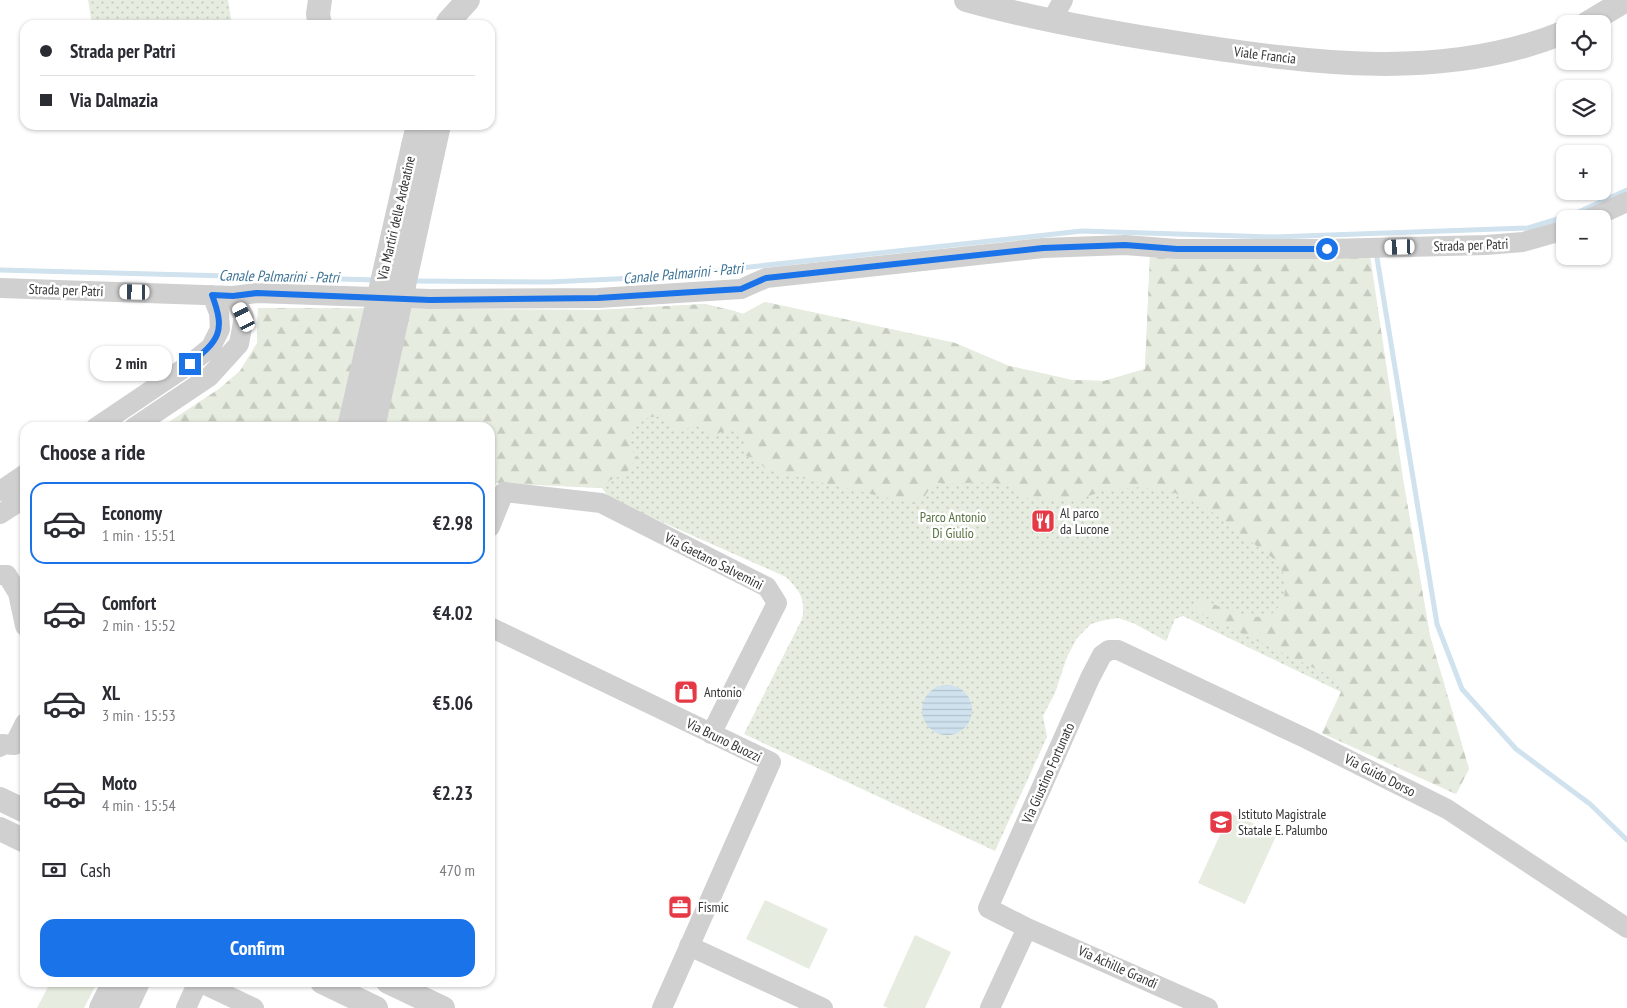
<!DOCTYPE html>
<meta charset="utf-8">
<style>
:root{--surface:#fff;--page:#f7f7f7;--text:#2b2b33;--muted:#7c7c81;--line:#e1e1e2;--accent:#1a73e8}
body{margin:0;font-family:"PT Sans Narrow",sans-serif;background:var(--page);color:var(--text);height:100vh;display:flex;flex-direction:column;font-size:19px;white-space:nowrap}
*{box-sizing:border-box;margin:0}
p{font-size:16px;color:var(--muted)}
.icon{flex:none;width:28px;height:28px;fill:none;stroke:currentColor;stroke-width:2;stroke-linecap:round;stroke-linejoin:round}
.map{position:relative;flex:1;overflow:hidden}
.sheet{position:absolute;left:20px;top:422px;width:475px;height:565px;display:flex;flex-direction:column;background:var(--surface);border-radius:15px;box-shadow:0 1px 4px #0004}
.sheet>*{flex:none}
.hud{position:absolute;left:20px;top:20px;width:475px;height:110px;border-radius:15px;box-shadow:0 1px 4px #0004;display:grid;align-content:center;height:110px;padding:0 20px;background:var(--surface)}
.buttons{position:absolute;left:1556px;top:15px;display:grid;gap:10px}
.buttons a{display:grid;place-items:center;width:55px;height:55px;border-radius:10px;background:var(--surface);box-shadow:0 1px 4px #0004;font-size:25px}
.end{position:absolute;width:22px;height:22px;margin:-11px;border:6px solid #1a73e8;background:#fff;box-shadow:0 0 0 2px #fff}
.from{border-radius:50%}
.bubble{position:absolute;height:35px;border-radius:15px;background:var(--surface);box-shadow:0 1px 4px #0004;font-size:16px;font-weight:700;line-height:35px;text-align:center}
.car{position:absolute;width:15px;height:30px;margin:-15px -8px;border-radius:6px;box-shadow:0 0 4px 1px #0007;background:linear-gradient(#fff 24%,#345 0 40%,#fff 0 76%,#345 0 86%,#fff 0)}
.hud b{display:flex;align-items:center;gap:18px;height:48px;font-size:19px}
.hud b+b{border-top:1px solid var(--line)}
.hud i{width:12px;height:12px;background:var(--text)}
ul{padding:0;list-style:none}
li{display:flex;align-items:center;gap:15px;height:82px;margin:0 10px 8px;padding:0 10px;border:2px solid transparent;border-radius:15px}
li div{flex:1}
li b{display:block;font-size:19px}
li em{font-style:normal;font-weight:700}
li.active{border-color:var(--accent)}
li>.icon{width:45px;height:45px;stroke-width:1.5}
h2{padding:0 20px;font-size:22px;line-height:60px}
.pay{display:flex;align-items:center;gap:12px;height:55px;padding:0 20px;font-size:19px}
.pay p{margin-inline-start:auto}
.button{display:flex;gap:10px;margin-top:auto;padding:10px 20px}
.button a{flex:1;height:58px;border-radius:15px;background:var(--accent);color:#fff;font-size:20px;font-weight:700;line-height:58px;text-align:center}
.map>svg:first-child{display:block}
</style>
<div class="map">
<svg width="1627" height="1008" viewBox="0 0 1627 1008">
<defs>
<pattern id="grass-dots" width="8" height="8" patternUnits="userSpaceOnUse" patternTransform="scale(1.25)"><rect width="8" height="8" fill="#e6ecdf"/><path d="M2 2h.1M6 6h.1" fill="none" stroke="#c6cbc0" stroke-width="1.8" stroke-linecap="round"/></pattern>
<pattern id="forest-firs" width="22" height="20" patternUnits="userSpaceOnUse" patternTransform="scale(1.25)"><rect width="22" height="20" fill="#e6ecdf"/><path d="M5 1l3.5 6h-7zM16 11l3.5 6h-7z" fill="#c6cbc0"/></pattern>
<pattern id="water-rules" width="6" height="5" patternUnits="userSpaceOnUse" patternTransform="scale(1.25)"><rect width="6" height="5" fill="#cfe2ee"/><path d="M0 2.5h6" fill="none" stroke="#b2c2cd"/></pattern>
</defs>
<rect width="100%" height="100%" fill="#fff"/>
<path fill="url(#grass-dots)" d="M88,0h140l4,25h-140z
M1150,256l254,229 26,151 39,133 -13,25 -134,-61 19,-41 -158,-76 -8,3 -9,22 -33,-18 -15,-5 -13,2 -14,4 -14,14 -10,19 -12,36 -12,23 4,21 -52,114 -251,-117 58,-115c4,-20 -2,-28 -16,-42l-176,-78 -8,-11 -106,-5 -6,14v-69h-330l59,-39 21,-18 17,-28 1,-35 341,2 106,-6 29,7 9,3 22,-12 190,41 54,23 63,14 32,1 41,-12z"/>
<path fill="url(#forest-firs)" d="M1370,255l34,230 26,151 39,133 -13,25 -134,-61 19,-41 -2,-12 -144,-69 5,-12c17,6 51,23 68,17 6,-2 12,-11 15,-17 5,-12 1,-26 -5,-37l-70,-53 -33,-16 -34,-6 -38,4 -27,9 -51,-2c-22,-26 -63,-10 -91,-16l-15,23 -152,-35 -13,-12 -8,-2c1,-23 -13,-32 -33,-20 -12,-12 -21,-13 -34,-2 -18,-37 -58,-7 -47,16 1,3 5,7 8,9l-8,5 -6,10 -16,6 -8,8 -106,-5 -6,14v-69h-330l59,-39 21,-18 17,-28 1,-35 341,2 106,-6 29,7 9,3 22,-12 190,41 54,23 63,14 32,1 41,-12 5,-113z"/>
<path fill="#e6ecdf" d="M1230,813l47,21 -32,70 -47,-21z
M765,900l63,29 -19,40 -63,-30z
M915,935l36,17 -26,56h-37l-5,-2z
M50,983v-1l47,1 -13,25h-47z"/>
<path fill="url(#water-rules)" d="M922 710a25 25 0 1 1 50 0a25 25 0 1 1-50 0Z"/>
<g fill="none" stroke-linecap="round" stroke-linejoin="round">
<path stroke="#cfe2ee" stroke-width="5" d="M1377,258l60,366 25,65 54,60 74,55 37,36
M0,270l377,10
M413,281l136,1 108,-5 425,-46 192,6 254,-9 46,-14 53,-24"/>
<path stroke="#d0d0d0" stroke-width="20" d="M1052,20l11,-20
M1589,219l38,-17
M0,288l233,8 24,-3 173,6 168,-1 143,-9 25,-11 277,-30 82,-3 52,4h150l159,-4 37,-3 42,-12
M95,428l95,-64 21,-17 9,-18 -1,-16 -7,-18
M133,428l76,-51 30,-33 5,-27 -11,-21
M0,491l25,-17
M0,514l25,-16
M490,527l14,-35 97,11 166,84 10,16 -66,131
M0,575h7l11,18 7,33
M490,627l281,135 -109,246
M0,747l2,-3 12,1 11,-22
M689,946l134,62
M199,982l55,26
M186,1008l12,-26
M990,1008l37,-80
M1208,1008l-181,-80 -39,-20 102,-230 12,-23 7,-5h9l189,89 140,70 180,119"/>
<path stroke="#d0d0d0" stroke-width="24" d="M320,0l-2,14 2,11
M966,0c71,20 146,33 219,44 125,19 259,38 380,-12
M448,22l20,-22
M1586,24l40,-24
M413,146l5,-21
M433,152l6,-27
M0,799l25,12
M0,829l25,12
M322,982l54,26
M388,982l55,26
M101,1008l13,-26
M126,1008l12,-26"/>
<path stroke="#d0d0d0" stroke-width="24" d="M349,428l64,-282
M373,428l60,-276"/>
</g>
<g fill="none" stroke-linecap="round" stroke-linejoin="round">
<path stroke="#1a73e8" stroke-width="6" d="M190,364c29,-24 36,-32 22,-69l21,1 24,-3 173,7 168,-2 143,-9 25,-11 277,-30 82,-3 52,4h150"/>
</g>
<defs>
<g id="restaurant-square" transform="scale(1.25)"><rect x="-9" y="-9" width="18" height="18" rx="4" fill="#e63946" stroke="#fff"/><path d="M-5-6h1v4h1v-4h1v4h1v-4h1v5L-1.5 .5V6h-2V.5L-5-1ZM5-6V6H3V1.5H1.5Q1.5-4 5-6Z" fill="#fff"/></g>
<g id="shop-square" transform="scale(1.25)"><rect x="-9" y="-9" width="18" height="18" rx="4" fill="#e63946" stroke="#fff"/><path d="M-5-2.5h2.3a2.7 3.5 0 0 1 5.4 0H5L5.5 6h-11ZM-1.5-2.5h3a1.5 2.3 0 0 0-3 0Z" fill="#fff"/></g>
<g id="school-square" transform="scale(1.25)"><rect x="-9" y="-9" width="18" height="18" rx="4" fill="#e63946" stroke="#fff"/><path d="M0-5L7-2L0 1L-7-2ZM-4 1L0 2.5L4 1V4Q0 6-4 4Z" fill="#fff"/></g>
<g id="office-square" transform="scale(1.25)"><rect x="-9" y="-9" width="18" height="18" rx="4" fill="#e63946" stroke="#fff"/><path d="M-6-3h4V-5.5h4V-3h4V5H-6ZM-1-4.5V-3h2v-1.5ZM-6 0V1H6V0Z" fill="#fff"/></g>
</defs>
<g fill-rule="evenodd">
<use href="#restaurant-square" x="1043" y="521"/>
<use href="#shop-square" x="686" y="692"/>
<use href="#school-square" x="1221" y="822"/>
<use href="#office-square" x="680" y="907"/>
</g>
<g text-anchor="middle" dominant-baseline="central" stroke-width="5" stroke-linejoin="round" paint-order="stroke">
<g font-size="14" fill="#333" stroke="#fff">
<text transform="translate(1265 55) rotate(7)">Viale Francia</text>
<text transform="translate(396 218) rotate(-77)">Via Martiri delle Ardeatine</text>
<text transform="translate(1471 245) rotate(-2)">Strada per Patri</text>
<text transform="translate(66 290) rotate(2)">Strada per Patri</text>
<text transform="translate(714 561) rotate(27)">Via Gaetano Salvemini</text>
<text transform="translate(724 740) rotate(26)">Via Bruno Buozzi</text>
<text transform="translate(1048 773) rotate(-66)">Via Giustino Fortunato</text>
<text transform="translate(1380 775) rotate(27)">Via Guido Dorso</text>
<text transform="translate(1118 967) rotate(24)">Via Achille Grandi</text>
</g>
<g font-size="14" fill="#333" stroke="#fff" text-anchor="start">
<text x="1060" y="513">Al parco<tspan x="1060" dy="16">da Lucone</tspan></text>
<text x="704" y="692">Antonio</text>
<text x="1238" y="814">Istituto Magistrale<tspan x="1238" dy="16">Statale E. Palumbo</tspan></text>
<text x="698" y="907">Fismic</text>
</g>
<g font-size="14" fill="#56703f" stroke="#fff">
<text x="953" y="517">Parco Antonio<tspan x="953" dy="16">Di Giulio</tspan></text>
</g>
<g font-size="15" font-style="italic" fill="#3f7597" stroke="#fff">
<text transform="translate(683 273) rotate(-5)">Canale Palmarini - Patri</text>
<text transform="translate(279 276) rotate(1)">Canale Palmarini - Patri</text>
</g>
</g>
</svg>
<div class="buttons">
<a><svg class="icon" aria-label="locate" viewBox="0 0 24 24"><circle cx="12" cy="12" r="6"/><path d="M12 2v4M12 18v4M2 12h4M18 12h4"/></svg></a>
<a><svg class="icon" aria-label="layers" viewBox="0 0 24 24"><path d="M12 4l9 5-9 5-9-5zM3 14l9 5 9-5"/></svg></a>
<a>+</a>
<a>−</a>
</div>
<i class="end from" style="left:1327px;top:249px"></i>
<i class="end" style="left:190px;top:364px"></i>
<div class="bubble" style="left:90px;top:346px;width:82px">2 min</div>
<i class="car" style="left:1400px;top:247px;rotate:268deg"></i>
<i class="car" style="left:135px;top:292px;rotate:271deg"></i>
<i class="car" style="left:244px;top:317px;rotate:334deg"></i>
<div class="hud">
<b><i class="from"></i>Strada per Patri</b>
<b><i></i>Via Dalmazia</b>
</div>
<section class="sheet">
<h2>Choose a ride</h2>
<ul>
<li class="active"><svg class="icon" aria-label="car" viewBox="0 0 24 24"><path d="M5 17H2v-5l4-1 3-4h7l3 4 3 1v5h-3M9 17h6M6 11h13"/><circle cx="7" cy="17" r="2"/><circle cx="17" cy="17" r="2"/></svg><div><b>Economy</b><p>1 min · 15:51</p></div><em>€2.98</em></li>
<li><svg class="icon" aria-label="car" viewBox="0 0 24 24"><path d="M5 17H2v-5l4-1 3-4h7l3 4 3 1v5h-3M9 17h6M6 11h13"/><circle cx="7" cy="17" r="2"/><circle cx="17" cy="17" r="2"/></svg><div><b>Comfort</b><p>2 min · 15:52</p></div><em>€4.02</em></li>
<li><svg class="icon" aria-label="car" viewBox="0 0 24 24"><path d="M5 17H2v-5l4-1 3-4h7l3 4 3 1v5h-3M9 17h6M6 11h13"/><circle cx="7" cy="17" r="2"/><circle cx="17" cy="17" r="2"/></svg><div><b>XL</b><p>3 min · 15:53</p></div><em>€5.06</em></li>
<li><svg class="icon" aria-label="car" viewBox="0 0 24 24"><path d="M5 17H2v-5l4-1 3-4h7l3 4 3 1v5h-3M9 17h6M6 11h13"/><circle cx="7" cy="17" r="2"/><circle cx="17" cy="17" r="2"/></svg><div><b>Moto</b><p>4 min · 15:54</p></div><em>€2.23</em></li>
</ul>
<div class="pay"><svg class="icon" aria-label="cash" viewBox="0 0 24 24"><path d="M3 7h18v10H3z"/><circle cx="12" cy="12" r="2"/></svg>Cash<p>470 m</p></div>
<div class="button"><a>Confirm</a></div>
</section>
</div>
